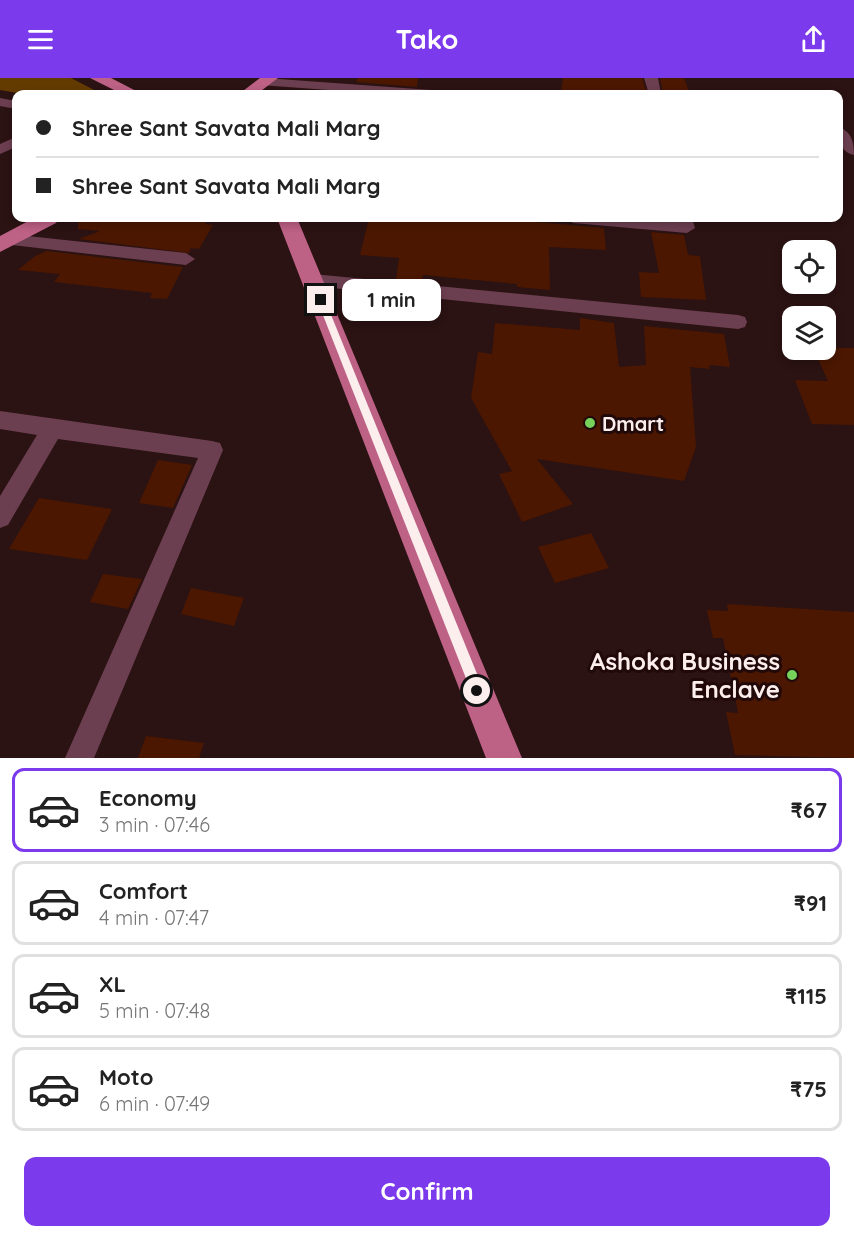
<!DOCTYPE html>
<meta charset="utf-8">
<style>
:root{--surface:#fff;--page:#f2f2f2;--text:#222;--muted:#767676;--line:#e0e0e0;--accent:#7c3aed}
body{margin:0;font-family:Quicksand,sans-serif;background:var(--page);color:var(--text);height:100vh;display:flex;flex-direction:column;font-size:22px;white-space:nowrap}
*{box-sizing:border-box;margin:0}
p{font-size:20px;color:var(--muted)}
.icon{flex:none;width:33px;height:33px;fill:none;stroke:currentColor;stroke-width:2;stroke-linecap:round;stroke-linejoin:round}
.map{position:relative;height:680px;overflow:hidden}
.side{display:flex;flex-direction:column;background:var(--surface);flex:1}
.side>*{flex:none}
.banner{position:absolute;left:12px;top:12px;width:831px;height:132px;border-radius:12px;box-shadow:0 3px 9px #0003;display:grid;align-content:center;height:132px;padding:0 24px;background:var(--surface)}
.controls{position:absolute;left:782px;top:162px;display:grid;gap:12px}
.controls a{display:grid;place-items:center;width:54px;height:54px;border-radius:12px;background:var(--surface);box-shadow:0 3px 9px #0003;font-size:30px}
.end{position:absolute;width:27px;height:27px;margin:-14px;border:8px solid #fdeeee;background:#111;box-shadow:0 0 0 3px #111}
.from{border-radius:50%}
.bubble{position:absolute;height:42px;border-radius:12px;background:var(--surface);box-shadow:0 3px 9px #0003;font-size:20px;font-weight:700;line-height:42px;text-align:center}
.banner b{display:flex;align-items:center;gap:21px;height:57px;font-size:22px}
.banner b+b{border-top:2px solid var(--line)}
.banner i{width:15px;height:15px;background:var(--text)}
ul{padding:10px 0 0;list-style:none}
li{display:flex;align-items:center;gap:18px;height:84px;margin:0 12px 9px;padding:0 12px;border:3px solid var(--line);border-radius:12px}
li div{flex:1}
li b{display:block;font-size:22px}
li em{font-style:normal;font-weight:700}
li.current{border-color:var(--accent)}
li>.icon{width:54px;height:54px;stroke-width:1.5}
.cta{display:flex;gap:12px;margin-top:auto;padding:12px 24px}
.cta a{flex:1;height:69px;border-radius:12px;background:var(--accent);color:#fff;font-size:24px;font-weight:700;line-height:69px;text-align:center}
header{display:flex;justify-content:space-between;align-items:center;height:78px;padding:0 24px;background:var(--accent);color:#fff;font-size:27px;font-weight:700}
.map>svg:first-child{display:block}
</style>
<header><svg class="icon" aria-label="menu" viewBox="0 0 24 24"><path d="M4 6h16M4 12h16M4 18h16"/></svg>Tako<svg class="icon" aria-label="share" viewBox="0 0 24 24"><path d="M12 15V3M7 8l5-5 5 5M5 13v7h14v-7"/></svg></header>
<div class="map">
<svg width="854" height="680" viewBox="0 0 854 680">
<rect width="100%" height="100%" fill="#2b1213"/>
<path fill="#633b00" d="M0,0h71l31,16h-79l-23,-4z"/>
<path fill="#4b1700" d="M358,0h60l-1,9 -61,-5z
M563,0h79l5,16h-86z
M660,0h24l6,16h-27z
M78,140h131l-4,6 8,1 -14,24 -8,-1 -2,5 -110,-14 21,-8 -22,-2z
M369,140h121l114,10 2,22 -57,-3 1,43 -33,-3v-3l-94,-9 -1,7 -26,-2 3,-22 -39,-3z
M651,154l33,3 4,20 12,1 6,44 -65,-3 -2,-25 20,1z
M47,173l136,16 -16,32 -17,-1 2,-5 -98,-11 6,-8 -42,-4 17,-14z
M382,217l38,4 -3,15 -38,-3z
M580,240l34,5 5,44 27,-2 -2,-39 80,8 6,33 -21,-2 1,4 -20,-2 6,80 -12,34 -147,-22 36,45 -51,18 -23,-48 13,-3 -41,-73 7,-46 14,2 3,-31 85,7z
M825,270h29v77l-42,-1 -17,-44 33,1 -14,-31z
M158,382l34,5 -19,43 -34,-5z
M39,420l73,11 -25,51 -78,-11z
M591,455l18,35 -54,15 -17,-36z
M103,496l39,5 -14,30 -38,-7z
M191,510l53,10 -10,28 -53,-12z
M727,526l127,8v146l-119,-3 -9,-43 12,1 -15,-75h-10l-6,-28 21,1z
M146,658l58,7 -5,15h-61z"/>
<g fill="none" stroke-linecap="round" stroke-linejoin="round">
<path fill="#6c3f50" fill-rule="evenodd" d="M265,0l166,12 7,4h-55l-123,-9 -2,-3z
M644,0h14l3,16h-12z
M0,20l16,3v8l-16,-3z
M838,49c14,4 16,16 16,28 -14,-3 -16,-16 -16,-28z
M16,59v10l-16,7v-10z
M565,140h64l48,4 -1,-4h16l3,10 -8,5 -114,-10z
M9,156l177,19 9,6 -9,6 -183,-21 -2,-4 2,-4z
M313,196l425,41 7,2 2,5 -2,5 -7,2 -425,-43 -6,-2 -3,-4 3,-4z
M0,333l212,30 8,2 3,7 -129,308h-29l133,-300 -140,-19 -50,86 -8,3v-32l37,-61 -37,-6z"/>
<path fill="#bd6185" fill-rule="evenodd" d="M90,0h21l31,16h-20z
M260,0h18l-21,16h-18z
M34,140h25l-3,5 -56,29v-16z
M277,140h20l225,540h-36z"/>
</g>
<path fill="#fdeeee" d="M321,219l4,3 159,391 -7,6 -6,-6 -154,-391z"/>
<g fill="#76d25a" stroke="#21090a" stroke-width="2">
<circle cx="590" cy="345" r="6"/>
<circle cx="792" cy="597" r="6"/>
</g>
<g text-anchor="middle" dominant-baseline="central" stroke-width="6" stroke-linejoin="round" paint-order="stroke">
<g font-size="20" font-weight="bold" fill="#fdeeee" stroke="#21090a" text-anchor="start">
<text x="602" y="345">Dmart</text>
</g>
<g font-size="24" font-weight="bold" fill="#fdeeee" stroke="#21090a" text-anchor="end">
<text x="780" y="583">Ashoka Business<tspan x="780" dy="28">Enclave</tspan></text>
</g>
</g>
</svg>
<div class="controls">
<a><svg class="icon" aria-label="locate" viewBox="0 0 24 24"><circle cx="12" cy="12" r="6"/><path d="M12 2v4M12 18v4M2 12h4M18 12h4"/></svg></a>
<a><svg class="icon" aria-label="layers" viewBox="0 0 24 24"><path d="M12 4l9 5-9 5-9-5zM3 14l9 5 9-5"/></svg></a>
</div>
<i class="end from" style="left:477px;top:613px"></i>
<i class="end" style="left:321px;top:222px"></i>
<div class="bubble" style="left:342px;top:201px;width:99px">1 min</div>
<div class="banner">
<b><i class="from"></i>Shree Sant Savata Mali Marg</b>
<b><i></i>Shree Sant Savata Mali Marg</b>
</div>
</div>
<section class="side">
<ul>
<li class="current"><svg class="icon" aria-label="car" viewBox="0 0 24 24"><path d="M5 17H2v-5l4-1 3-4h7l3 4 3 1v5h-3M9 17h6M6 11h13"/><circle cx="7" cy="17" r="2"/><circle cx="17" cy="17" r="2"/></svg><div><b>Economy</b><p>3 min · 07:46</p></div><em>₹67</em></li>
<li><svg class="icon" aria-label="car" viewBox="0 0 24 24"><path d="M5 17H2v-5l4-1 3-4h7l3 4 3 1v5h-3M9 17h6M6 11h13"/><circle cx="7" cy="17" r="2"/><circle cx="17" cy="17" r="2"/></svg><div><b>Comfort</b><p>4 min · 07:47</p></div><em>₹91</em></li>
<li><svg class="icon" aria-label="car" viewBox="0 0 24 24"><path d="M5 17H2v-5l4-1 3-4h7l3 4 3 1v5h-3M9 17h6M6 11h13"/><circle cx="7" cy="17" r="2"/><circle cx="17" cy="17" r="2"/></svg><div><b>XL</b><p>5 min · 07:48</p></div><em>₹115</em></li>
<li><svg class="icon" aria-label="car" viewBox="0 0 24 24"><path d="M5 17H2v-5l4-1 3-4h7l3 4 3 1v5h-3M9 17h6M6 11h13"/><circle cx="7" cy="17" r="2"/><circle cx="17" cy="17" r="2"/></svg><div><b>Moto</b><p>6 min · 07:49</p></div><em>₹75</em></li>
</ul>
<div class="cta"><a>Confirm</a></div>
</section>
